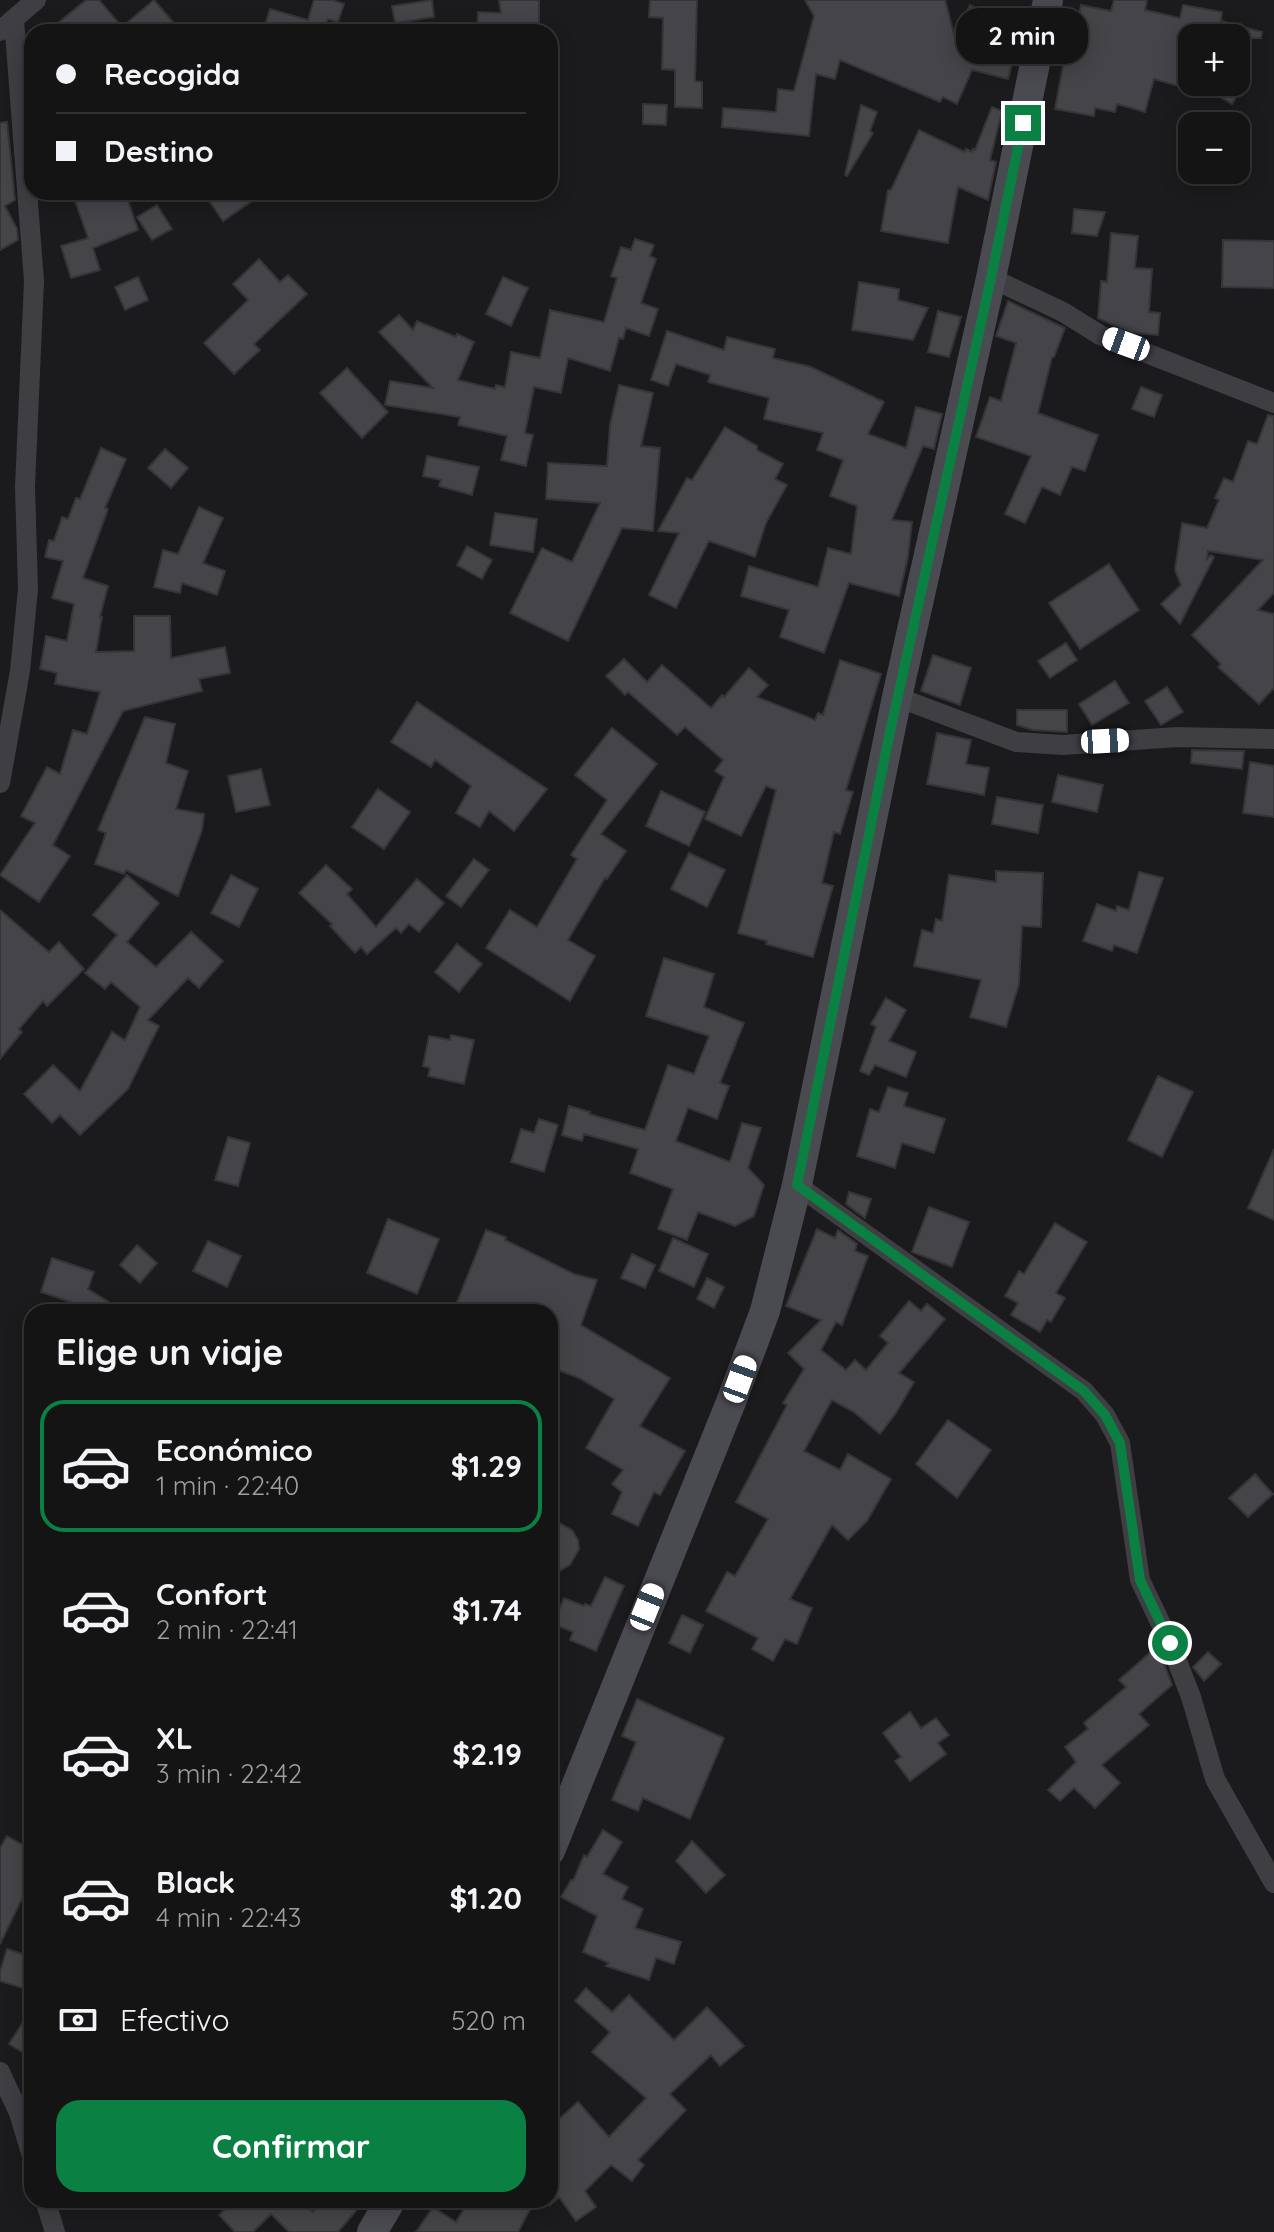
<!DOCTYPE html>
<html lang="es">
<meta charset="utf-8">
<style>
:root{--surface:#141415;--page:#212122;--text:#f1f3f6;--muted:#9d9ea0;--line:#333334;--accent:#0b8043}
body{margin:0;font-family:Quicksand,sans-serif;background:var(--page);color:var(--text);height:100vh;display:flex;flex-direction:column;font-size:30px;white-space:nowrap}
*{box-sizing:border-box;margin:0}
p{font-size:26px;color:var(--muted)}
.icon{flex:none;width:44px;height:44px;fill:none;stroke:currentColor;stroke-width:2;stroke-linecap:round;stroke-linejoin:round}
.map{position:relative;flex:1;overflow:hidden}
.panel{position:absolute;left:24px;top:1304px;width:534px;height:904px;display:flex;flex-direction:column;background:var(--surface);border-radius:24px;box-shadow:0 4px 20px #0003,0 0 0 2px var(--line)}
.panel>*{flex:none}
.top-card{position:absolute;left:24px;top:24px;width:534px;height:176px;border-radius:24px;box-shadow:0 4px 20px #0003,0 0 0 2px var(--line);display:grid;align-content:center;height:176px;padding:0 32px;background:var(--surface)}
.fabs{position:absolute;left:1178px;top:24px;display:grid;gap:16px}
.fabs a{display:grid;place-items:center;width:72px;height:72px;border-radius:16px;background:var(--surface);box-shadow:0 4px 20px #0003,0 0 0 2px var(--line);font-size:40px}
.end{position:absolute;width:36px;height:36px;margin:-18px;border:10px solid #0b8043;background:#fff;box-shadow:0 0 0 4px #fff}
.from{border-radius:50%}
.bubble{position:absolute;height:56px;border-radius:24px;background:var(--surface);box-shadow:0 4px 20px #0003,0 0 0 2px var(--line);font-size:26px;font-weight:700;line-height:56px;text-align:center}
.car{position:absolute;width:24px;height:48px;margin:-24px -12px;border-radius:10px;box-shadow:0 0 6px 2px #0007;background:linear-gradient(#fff 24%,#345 0 40%,#fff 0 76%,#345 0 86%,#fff 0)}
.top-card b{display:flex;align-items:center;gap:28px;height:76px;font-size:30px}
.top-card b+b{border-top:2px solid var(--line)}
.top-card i{width:20px;height:20px;background:var(--text)}
ul{padding:0;list-style:none}
li{display:flex;align-items:center;gap:24px;height:132px;margin:0 16px 12px;padding:0 16px;border:4px solid transparent;border-radius:24px}
li div{flex:1}
li b{display:block;font-size:30px}
li em{font-style:normal;font-weight:700}
li.on{border-color:var(--accent)}
li>.icon{width:72px;height:72px;stroke-width:1.5}
h2{padding:0 32px;font-size:36px;line-height:96px}
.pay{display:flex;align-items:center;gap:20px;height:88px;padding:0 32px;font-size:30px}
.pay p{margin-inline-start:auto}
.action{display:flex;gap:16px;margin-top:auto;padding:16px 32px}
.action a{flex:1;height:92px;border-radius:24px;background:var(--accent);color:#fff;font-size:32px;font-weight:700;line-height:92px;text-align:center}
.map>svg:first-child{display:block}
</style>
<div class="map">
<svg width="1274" height="2232" viewBox="0 0 1274 2232">
<rect width="100%" height="100%" fill="#1b1a1c"/>
<path fill="#454549" stroke="#353538" stroke-width="2" d="M86,0h13l23,27 32,-27 20,23 -10,9h-117z
M314,0h18l12,4 -6,18 -10,-3 -3,6 7,3v4h-69l7,-23 38,11z
M432,0l2,17 -39,6 -3,-17z
M499,0h40v32h-62l1,-20 23,1z
M650,0h47l-2,81 7,1v26l-27,-1v-37l-13,-1 1,-51 -14,-1z
M805,0h140l9,34 16,-29 28,15 -16,29 32,7 -6,23 -36,-9 -15,34 -14,-7 -3,5 -100,-42 -5,19 -19,-5 -7,62 -87,-9 1,-19 53,4 2,-23 16,2 20,-75z
M1114,0h33l-2,10 35,8 3,-13 39,7 -1,9 41,11 -1,6h-69v52l-38,-11 -9,33 -28,-8 -2,8 -20,-4 -1,8 -39,-7 10,-54 6,1 10,-51 30,6z
M1196,82h49l-13,22z
M643,104l24,1 -1,20 -23,-1z
M861,105l16,7 -7,19 3,2 -26,43 -2,-1z
M992,107l10,4 -12,49 6,2 -8,38 -30,-13 -10,56 -67,-12 7,-41h3l28,-60 46,22 1,-3 6,3 1,-3 2,1z
M7,122l8,78 -10,6 12,23 1,11 -18,10v-127z
M72,192h53l13,38 -45,18 7,22 -29,8 -10,-32 27,-8z
M203,192h62l-42,29z
M157,205l15,24 -20,11 -15,-23z
M1074,209l31,3 -8,24 -25,-3z
M1111,233l27,3 -3,32 17,1 -3,43 11,1 -2,22 -28,-2 -32,-15 3,-37 6,1z
M635,239l19,6 -4,11 6,3 -15,44 17,6 -9,27 -23,-8 -3,11 -4,-1 -9,33 -42,-13 -7,35 -27,-6 -9,46 8,2 -7,31 -25,-6 6,-24 -49,-11 2,-8 -75,-12 5,-24 43,7 -54,-56 20,-17 14,15 4,-9 39,16 1,-3 17,8 -16,38 37,9 1,-4 9,2 6,-35 29,6 10,-48 54,12 13,-44 -6,-2 10,-29 10,3z
M1223,240l51,1v47l-52,-1z
M259,259l21,23 8,-7 19,19 -53,50 6,6 -26,24 -30,-31 44,-43 -15,-16z
M138,277l10,23 -23,10 -10,-23z
M503,277l25,11 -17,38 -25,-12z
M859,282l40,7 -1,11 30,8 -15,32 -61,-10z
M1008,301l57,27 -11,29h-2l-14,56 60,22 -13,36 -13,-4 -12,28 -18,-8 -17,36 -20,-9 26,-58 -55,-19 14,-40 11,4 15,-58 -20,-7z
M938,311l23,6 -12,40 -21,-5z
M667,331l57,19 3,-13 48,12 -2,9 38,9 73,35 -16,32 38,14 10,-41 26,7 -8,35 -11,-3 -31,74 20,2 -4,35 -9,39 -50,-13 -25,70 -44,-16 9,-27 -48,-14 8,-30 69,21 10,-39 23,6 6,-48 -27,-10 13,-36 -26,-10 6,-17 -59,-14 5,-21 -61,-16 2,-7 -34,-11 -8,22 -17,-6z
M347,368l41,44 -26,26 -42,-45z
M619,385l34,8 -12,53 19,2 -7,83 -31,-3 -54,113 -58,-28 32,-65 30,14 28,-59 -54,-4 2,-36 59,3 3,-41z
M1141,387l21,8 -8,22 -22,-8z
M1268,415l6,1v177l-16,17 16,4v74l-15,16 -41,-37 3,-3 -29,-29 71,-75 -55,-9 -1,8 4,-4 3,2 -34,67 -19,-20 20,-19 -6,-15 7,-47 25,5 12,-28 -4,-2 9,-20 9,4 15,-41 9,3z
M725,427l32,19v4l26,14 -8,15 12,6 -21,38 -11,34 -46,-16 -33,67 -27,-13 30,-62 -21,-2 29,-53 5,2z
M101,448l25,11 -21,49 3,1 -25,69 25,8 -8,31h2l-6,35 38,-1v-35h36l1,42 54,-11 5,26 -31,6 3,12 -79,20 -70,134 17,11 -31,46 -39,-27 35,-52 -14,-7 26,-49 13,7 13,-44 14,4 13,-42 -45,-8 2,-11 -17,-4 6,-33 21,5 7,-37 -22,-6 11,-37 -18,-4 4,-17 5,1 8,-24 6,2 8,-21 4,1z
M165,449l23,19 -17,20 -23,-20z
M427,456l52,11 -7,28 -33,-9 2,-6 -18,-4z
M199,507l24,11 -20,45 22,8 -8,24 -35,-12 -2,10 -26,-6 9,-37 15,4z
M495,513l42,6 -4,33 -43,-7z
M467,546l25,14 -10,19 -25,-14z
M1109,564l30,46 -59,39 -31,-46z
M1066,643l11,17 -27,18 -12,-17z
M933,655l38,13 -11,37 -39,-14z
M624,659l23,23 15,-17 49,43 11,-13 2,2 25,-29 19,17 -11,12 58,23 3,-7 5,2 17,-55 41,14 -35,116 7,2 -13,42 -6,-2 -12,51 11,3 -20,71 -47,-13 1,-3 -29,-8 38,-143 -10,-4 -25,50 -36,-17 19,-42 -9,-6 8,-11 -38,-33 -8,8 -49,-43 -3,3 -19,-19z
M1115,681l14,22 -37,22 -13,-21z
M1167,687l16,25 -22,13 -16,-24z
M417,702l130,87 -33,42 -25,-20 -9,16 -24,-14 15,-27 -36,-26 -4,7 -40,-25z
M1017,710h50v22l-34,-2 -16,-5z
M145,717l30,7 -9,39 22,8 -12,38 28,5 -2,16 -24,66 -52,-26 -2,4 -29,-10 11,-31 -8,-3z
M612,728l45,36 -56,70 25,17 -19,28 -2,-1 -37,62 27,16 -25,45 -84,-53 24,-38 27,17 40,-68 -6,-4 36,-55 -32,-25z
M937,733l34,7 -5,24 23,4 -5,27 -57,-11z
M1192,750l52,1 -2,18 -51,-6z
M1250,762l24,4v51l-31,-4z
M261,769l9,36 -34,7 -8,-36z
M1058,775l45,10 -6,27 -45,-10z
M378,789l32,23 -26,37 -32,-22z
M661,791l44,21 -16,34 -43,-20z
M997,797l46,8 -5,28 -46,-9z
M689,853l36,17 -18,37 -36,-18z
M474,859l15,11 -28,37 -15,-11z
M326,865l26,24 -5,5 29,33 41,-48 27,24 -25,29 -10,-8 -8,9 -5,-5 -29,26 -6,-7 -6,6 -25,-27 2,-2 -33,-31z
M996,871l47,2 -2,54 -19,-1 -3,58 -13,43 -36,-10 11,-37 -67,-14 8,-36 11,3 3,-14 6,2 7,-46 47,7z
M1139,872l24,6 -26,75 -23,-8 -2,6 -29,-10 14,-37 19,7 1,-5 12,4z
M127,875l32,28 -32,39 29,25 35,-35 32,29 -24,27 -11,-10 -40,42 11,6 -31,63 -48,46 -20,-20 -8,8 -28,-29 29,-29 27,26 32,-59 13,8 15,-33 -29,-25 -6,7 -20,-16 32,-38 -24,-20z
M231,875l27,14 -19,38 -28,-14z
M0,910l49,42 10,-10 25,27 -37,37 -4,-5 -24,28 3,3 -22,27z
M457,944l25,20 -23,28 -24,-20z
M664,958l50,16 -10,33 40,16 -24,60 9,3 -12,33 -29,-11 -12,33 54,21 12,-39 19,5 -13,40 16,17 -10,31 -19,10 -37,-14 -11,28 -29,-11 15,-40 -43,-16 8,-24 -54,-15 -2,7 -20,-6 7,-29 21,6 -1,2 56,16 23,-65 26,9 15,-38 -63,-20z
M886,998l20,12 -17,31 27,11 -10,25 -31,-12 -6,10 -9,-4 16,-44 -5,-3z
M451,1035l23,5 -10,44 -36,-8 2,-8 -7,-2 6,-30 21,4z
M1158,1076l35,16 -31,65 -34,-17z
M888,1087l20,6 -4,13 41,13 -11,34 -32,-10 -7,25 -38,-12 13,-47 9,3z
M539,1119l19,6 -14,47 -33,-10 10,-33 13,4z
M228,1137l22,6 -12,43 -23,-6z
M1274,1149v71l-26,-12z
M849,1192l22,7 -6,19 -19,-14z
M929,1207l40,15 -17,45 -40,-15z
M388,1219l51,20 -22,55 -50,-21z
M1055,1223l32,19 -31,51 9,5 -14,24 -4,-2 -7,12 -29,-17 7,-12 -13,-7 14,-25 5,3z
M817,1229l18,9 3,-8 19,14 -2,7 13,5 -26,69 -6,-3 -15,28 25,20 9,-10 11,10 22,-27 -8,-7 29,-35 12,10 6,-7 18,15 -46,54 15,9 -18,31 -16,21 -26,-22 -22,-12 -28,51 36,19 8,-16 43,25 -24,42 -19,19 -16,-15 -42,74 22,9 -15,36 -12,-5 -12,22 -21,-12 6,-11 -52,-27 21,-39 8,4 33,-57 -32,-17 51,-97 -4,-2 21,-34 -16,-16 33,-33 -35,-14z
M486,1230l20,7 -1,3 69,34 23,6 -16,45 89,53 -30,48 45,25 -25,44 -6,-3 -16,34 -26,-12 10,-22 -10,-8 11,-14 -37,-22 28,-49 -35,-21 -29,-11v-55h-47l-22,-9 -4,9h-24z
M673,1238l35,16 -14,33 -35,-16z
M208,1241l33,15 -14,31 -34,-16z
M137,1245l20,18 -17,20 -20,-18z
M632,1254l23,11 -10,23 -24,-10z
M52,1258l42,14 -6,17 37,23h-24l-60,-20z
M707,1278l17,9 -10,21 -17,-9z
M948,1420l43,30 -34,48 -41,-34z
M1255,1474l18,20 -25,23 -19,-19z
M550,1518l22,12 6,10 1,9 -9,16 -20,11z
M605,1577l19,9 -28,65 -26,-11 3,-8 -20,-8 11,-26 20,8 1,-2 6,2z
M682,1615l21,10 -13,28 -21,-10z
M1153,1650l10,11 9,24 -33,29 10,11 -47,40 18,18 -25,25 -21,-20 -14,13 -12,-11 28,-28 -11,-15 23,-18 -4,-6 42,-36 -7,-7z
M1208,1652l13,12 -17,17 -11,-14z
M637,1699l87,39 -34,81 -47,-21 -5,13 -26,-11 24,-58 -14,-6z
M910,1712l11,16 15,-10 13,17 -11,8 8,11 -36,27 -15,-20 6,-4 -18,-24z
M603,1830l19,12 -19,32 25,13 -6,12 21,10 -8,19 46,14 -7,22 -18,-6 -7,22 -43,-14 3,-3 -26,-11 14,-36 -36,-19 10,-17 2,1 11,-26 3,2z
M7,1836l25,14v28l-32,66v-96z
M692,1841l33,34 -19,18 -30,-32z
M7,1949l25,8v34l-32,-10v-9z
M586,1988l26,24 17,-17 45,45 33,-33 37,39 -24,20 -9,-11 -41,39 16,16 -48,50 6,5 -12,16 -21,-16 -26,26 11,16 -20,14 -17,-24 -9,8v-78l28,-25 31,35 37,-39 -54,-46 18,-20 -35,-31z
M32,2008v50l-23,-14z
M235,2200h66l12,12 9,-12h43l-27,32h-49l-18,-18 -18,18h-18l-16,-17z
M469,2200h66l-17,32h-102l17,-25 23,15z"/>
<g fill="none" stroke-linecap="round" stroke-linejoin="round">
<path stroke="#3e3e43" stroke-width="20" d="M0,31l36,-31
M991,278l72,34 37,23 174,68
M897,697l119,45 47,3 114,-8 97,2
M0,783l20,-112 8,-82 -3,-102 9,-206 -20,-261
M797,1185l287,206 21,24 15,28 20,137 30,63 21,54 24,82 59,104
M0,2072l19,41 13,43
M45,2200l10,32"/>
<path stroke="#4a4a51" stroke-width="30" d="M550,1851l181,-449 34,-91 32,-126 100,-488 94,-419 57,-278
M372,2232l19,-32"/>
</g>
<g fill="none" stroke-linecap="round" stroke-linejoin="round">
<path stroke="#0b8043" stroke-width="10" d="M1023,123l-32,155 -100,449 -94,458 287,206 21,24 15,28 20,137 30,63"/>
</g>
</svg>
<div class="fabs">
<a>+</a>
<a>−</a>
</div>
<i class="end from" style="left:1170px;top:1643px"></i>
<i class="end" style="left:1023px;top:123px"></i>
<div class="bubble" style="left:956px;top:8px;width:132px">2 min</div>
<i class="car" style="left:1126px;top:344px;rotate:290deg"></i>
<i class="car" style="left:1105px;top:741px;rotate:87deg"></i>
<i class="car" style="left:740px;top:1379px;rotate:20deg"></i>
<i class="car" style="left:647px;top:1607px;rotate:22deg"></i>
<div class="top-card">
<b><i class="from"></i>Recogida</b>
<b><i></i>Destino</b>
</div>
<section class="panel">
<h2>Elige un viaje</h2>
<ul>
<li class="on"><svg class="icon" aria-label="car" viewBox="0 0 24 24"><path d="M5 17H2v-5l4-1 3-4h7l3 4 3 1v5h-3M9 17h6M6 11h13"/><circle cx="7" cy="17" r="2"/><circle cx="17" cy="17" r="2"/></svg><div><b>Económico</b><p>1 min · 22:40</p></div><em>$1.29</em></li>
<li><svg class="icon" aria-label="car" viewBox="0 0 24 24"><path d="M5 17H2v-5l4-1 3-4h7l3 4 3 1v5h-3M9 17h6M6 11h13"/><circle cx="7" cy="17" r="2"/><circle cx="17" cy="17" r="2"/></svg><div><b>Confort</b><p>2 min · 22:41</p></div><em>$1.74</em></li>
<li><svg class="icon" aria-label="car" viewBox="0 0 24 24"><path d="M5 17H2v-5l4-1 3-4h7l3 4 3 1v5h-3M9 17h6M6 11h13"/><circle cx="7" cy="17" r="2"/><circle cx="17" cy="17" r="2"/></svg><div><b>XL</b><p>3 min · 22:42</p></div><em>$2.19</em></li>
<li><svg class="icon" aria-label="car" viewBox="0 0 24 24"><path d="M5 17H2v-5l4-1 3-4h7l3 4 3 1v5h-3M9 17h6M6 11h13"/><circle cx="7" cy="17" r="2"/><circle cx="17" cy="17" r="2"/></svg><div><b>Black</b><p>4 min · 22:43</p></div><em>$1.20</em></li>
</ul>
<div class="pay"><svg class="icon" aria-label="cash" viewBox="0 0 24 24"><path d="M3 7h18v10H3z"/><circle cx="12" cy="12" r="2"/></svg>Efectivo<p>520 m</p></div>
<div class="action"><a>Confirmar</a></div>
</section>
</div>
